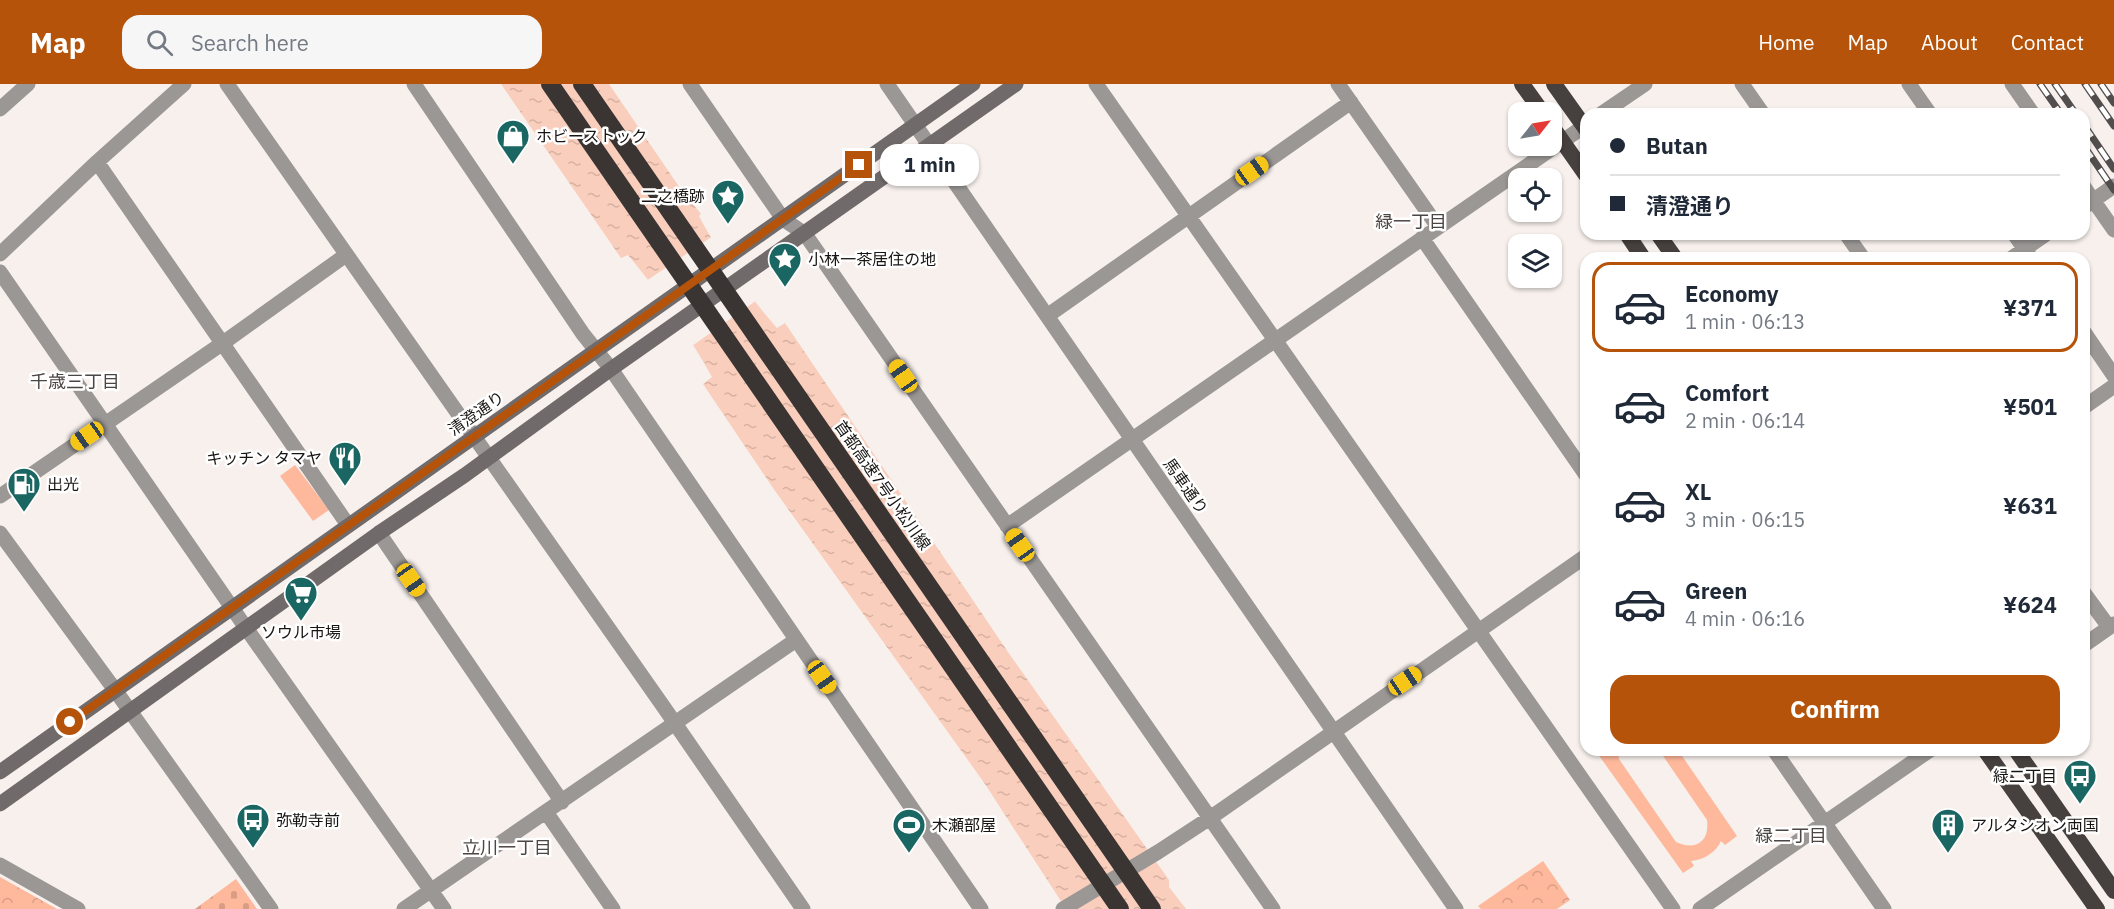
<!DOCTYPE html>
<meta charset="utf-8">
<style>
:root{--surface:#fff;--page:#f6f6f7;--text:#1f2937;--muted:#747a83;--line:#e0e1e3;--accent:#b45309}
body{margin:0;font-family:"IBM Plex Sans","Noto Sans JP",sans-serif;background:var(--page);color:var(--text);height:100vh;display:flex;flex-direction:column;font-size:22px;white-space:nowrap}
*{box-sizing:border-box;margin:0}
p{font-size:20px;color:var(--muted)}
.icon{flex:none;width:33px;height:33px;fill:none;stroke:currentColor;stroke-width:2;stroke-linecap:round;stroke-linejoin:round}
.map{position:relative;flex:1;overflow:hidden}
.panel{position:absolute;left:1580px;top:168px;width:510px;height:504px;display:flex;flex-direction:column;background:var(--surface);border-radius:18px;box-shadow:0 2px 4px #0004}
.panel>*{flex:none}
.guide{position:absolute;left:1580px;top:24px;width:510px;height:132px;border-radius:18px;box-shadow:0 2px 4px #0004;display:grid;align-content:center;height:132px;padding:0 30px;background:var(--surface)}
.needle{width:39px;rotate:59deg}
.buttons{position:absolute;left:1508px;top:18px;display:grid;gap:12px}
.buttons a{display:grid;place-items:center;width:54px;height:54px;border-radius:12px;background:var(--surface);box-shadow:0 2px 4px #0004;font-size:30px}
.end{position:absolute;width:27px;height:27px;margin:-14px;border:8px solid #b45309;background:#fff;box-shadow:0 0 0 3px #fff}
.from{border-radius:50%}
.bubble{position:absolute;height:42px;border-radius:18px;background:var(--surface);box-shadow:0 2px 4px #0004;font-size:20px;font-weight:700;line-height:42px;text-align:center}
.car{position:absolute;width:18px;height:36px;margin:-18px -9px;border-radius:8px;box-shadow:0 0 4px 2px #0007;background:linear-gradient(#f5c518 24%,#345 0 40%,#f5c518 0 76%,#345 0 86%,#f5c518 0)}
.guide b{display:flex;align-items:center;gap:21px;height:57px;font-size:22px}
.guide b+b{border-top:2px solid var(--line)}
.guide i{width:15px;height:15px;background:var(--text)}
ul{padding:10px 0 0;list-style:none}
li{display:flex;align-items:center;gap:18px;height:90px;margin:0 12px 9px;padding:0 18px;border:3px solid transparent;border-radius:18px}
li div{flex:1}
li b{display:block;font-size:22px}
li em{font-style:normal;font-weight:700}
li.selected{border-color:var(--accent)}
li>.icon{width:54px;height:54px;stroke-width:1.5}
.action{display:flex;gap:12px;margin-top:auto;padding:12px 30px}
.action a{flex:1;height:69px;border-radius:18px;background:var(--accent);color:#fff;font-size:24px;font-weight:700;line-height:69px;text-align:center}
header{display:flex;align-items:center;gap:36px;box-sizing:border-box;height:84px;padding:0 30px;background:var(--accent);color:#fff}
header strong{font-size:28px}
nav{display:flex;gap:33px;margin-inline-start:auto;font-size:21px}
.search{width:420px;height:54px;background:var(--page);display:flex;align-items:center;gap:15px;box-sizing:border-box;padding:0 21px;border-radius:18px;color:var(--muted);font-size:22px}
.map>svg:first-child{display:block}
</style>
<header>
<strong>Map</strong>
<div class="search"><svg class="icon" aria-label="search" viewBox="0 0 24 24"><circle cx="10" cy="10" r="6"/><path d="M15 15l6 6"/></svg>Search here</div>
<nav><a>Home</a><a>Map</a><a>About</a><a>Contact</a></nav>
</header>
<div class="map">
<svg width="2114" height="825" viewBox="0 0 2114 825">
<defs>
<pattern id="cemetery-stones" width="16" height="16" patternUnits="userSpaceOnUse" patternTransform="scale(1.5)"><rect width="16" height="16" fill="#feb89b"/><path d="M2 7V4a2 2 0 0 1 4 0v3zM10 15v-3a2 2 0 0 1 4 0v3z" fill="#d99d85"/></pattern>
<pattern id="park-crowns" width="20" height="18" patternUnits="userSpaceOnUse" patternTransform="scale(1.5)"><rect width="20" height="18" fill="#feb89b"/><path d="M2 6a3 3 0 1 1 6 0M12 15a3 3 0 1 1 6 0" fill="none" stroke="#d99d85"/></pattern>
<pattern id="water-ripples" width="26" height="14" patternUnits="userSpaceOnUse" patternTransform="scale(1.5)"><rect width="26" height="14" fill="#facebc"/><path d="M2 4q2-2 4 0t4 0M15 11q2-2 4 0t4 0" fill="none" stroke="#d6b0a1"/></pattern>
</defs>
<rect width="100%" height="100%" fill="#f7f0ed"/>
<path fill="#feb89b" d="M295,381l34,45 -16,11 -33,-45z
M1595,666h23l1,9 57,83c19,9 34,0 31,-22l-48,-70h19l59,86 -12,9 -4,-4c-5,11 -17,19 -30,20l3,5 -11,7z"/>
<path fill="url(#cemetery-stones)" d="M236,795l21,30h-62z"/>
<path fill="url(#park-crowns)" d="M1543,777l27,39 -13,9h-76l-3,-3z
M0,793l57,32h-57z"/>
<path fill="url(#water-ripples)" d="M501,0h108l71,104 21,26 -2,2c21,40 48,78 78,112l8,-5 223,329 161,228v7l17,22h-120l-81,-125 -212,-296 -70,-104 9,-7c-24,-43 -52,-84 -84,-122l-7,3z"/>
<path fill="#f7f0ed" d="M713,152l44,64 -65,46 -46,-65z"/>
<g fill="none" stroke-linecap="round" stroke-linejoin="round">
<path stroke="#9a9795" stroke-width="15" d="M690,0l93,135 22,15 468,675
M887,0l569,825
M1096,0l577,825
M1338,0l100,143
M1742,0l21,30
M1909,0l21,30
M2012,0l21,30
M1601,30l44,-30
M97,78l251,363
M2084,103l30,43
M2084,123l30,-21
M1846,150l17,24
M2014,150l17,24
M1422,154l164,237
M0,170l97,-92 87,-78
M2012,174l34,-24
M0,188l246,356 198,281
M1047,232l304,-214
M2084,248l30,44
M2084,323l30,-21
M0,412l223,-153 123,-88
M1007,442l579,-401
M379,449l183,269
M2084,509l25,34
M2084,561l30,-21
M1774,666l110,159
M546,728l67,97
M0,781l78,44
M404,825l392,-269
M1063,825l95,-57 52,-34 376,-262
M1700,825l230,-159"/>
<path stroke="#9a9795" stroke-width="15" d="M227,0l436,622 140,203
M414,0l169,250 28,35 370,540
M0,25l28,-25
M0,449l115,157 156,219"/>
<path stroke="#706b6a" stroke-width="15" d="M0,688l973,-688
M0,720l379,-271 86,-58 146,-106 405,-285"/>
<path stroke="#46403e" stroke-width="16" d="M1522,0l20,28
M1554,0l32,45
M1551,41l35,50
M1627,150l16,24
M1658,150l17,24
M1985,666l112,159
M2016,666l98,141"/>
<path stroke="#3a3432" stroke-width="18" d="M550,0l570,825
M582,0l570,825"/>
<g stroke="#524e4d" stroke-width="7">
<path id="rail" d="M2040,0l21,30
M2055,0l21,30
M2085,0l29,42
M2101,0l13,19
M2084,41l30,44
M2084,62l30,44"/>
</g>
<use href="#rail" stroke="#fff" stroke-width="4.5" stroke-dasharray="14" stroke-linecap="butt"/>
</g>
<g fill="none" stroke-linecap="round" stroke-linejoin="round">
<path stroke="#b45309" stroke-width="8" d="M70,638l789,-557"/>
</g>
<defs>
<g id="shop-pin" transform="scale(1.725)"><path d="M0 17L-7.5 6A9.5 9.5 0 1 1 7.5 6Z" fill="#1a6663" stroke="#fff"/><path d="M-5-2.5h2.3a2.7 3.5 0 0 1 5.4 0H5L5.5 6h-11ZM-1.5-2.5h3a1.5 2.3 0 0 0-3 0Z" fill="#fff"/></g>
<g id="sight-pin" transform="scale(1.725)"><path d="M0 17L-7.5 6A9.5 9.5 0 1 1 7.5 6Z" fill="#1a6663" stroke="#fff"/><path d="M0-6L1.8-2.2L6-1.7L2.9 1.2L3.7 5.4L0 3.3L-3.7 5.4L-2.9 1.2L-6-1.7L-1.8-2.2Z" fill="#fff"/></g>
<g id="restaurant-pin" transform="scale(1.725)"><path d="M0 17L-7.5 6A9.5 9.5 0 1 1 7.5 6Z" fill="#1a6663" stroke="#fff"/><path d="M-5-6h1v4h1v-4h1v4h1v-4h1v5L-1.5 .5V6h-2V.5L-5-1ZM5-6V6H3V1.5H1.5Q1.5-4 5-6Z" fill="#fff"/></g>
<g id="fuel-pin" transform="scale(1.725)"><path d="M0 17L-7.5 6A9.5 9.5 0 1 1 7.5 6Z" fill="#1a6663" stroke="#fff"/><path d="M-5.5-6h7V0h2V4h1.3V-2.5L3-4.5l.8-.8L6-3V5H2.5V1h-1V6h-7ZM-4.2-4.7v3.2H.2V-4.7Z" fill="#fff"/></g>
<g id="supermarket-pin" transform="scale(1.725)"><path d="M0 17L-7.5 6A9.5 9.5 0 1 1 7.5 6Z" fill="#1a6663" stroke="#fff"/><path d="M-6-5.5h2.5l.6 2H6L4.5 2H-2.5L-4.4-4H-6ZM-1.5 3.2a1.3 1.3 0 1 0 .1 0ZM3 3.2a1.3 1.3 0 1 0 .1 0Z" fill="#fff"/></g>
<g id="bus-pin" transform="scale(1.725)"><path d="M0 17L-7.5 6A9.5 9.5 0 1 1 7.5 6Z" fill="#1a6663" stroke="#fff"/><path d="M-5-6H5V4H4V6H2V4H-2V6H-4V4H-5ZM-3.5-4V0h7V-4ZM-3.5 1.2v1.5H-2V1.2ZM2 1.2v1.5H3.5V1.2Z" fill="#fff"/></g>
<g id="stadium-pin" transform="scale(1.725)"><path d="M0 17L-7.5 6A9.5 9.5 0 1 1 7.5 6Z" fill="#1a6663" stroke="#fff"/><path d="M0-5a6.5 5 0 1 0 0 10a6.5 5 0 1 0 0-10ZM-3.5-1.8h7v3.6h-7Z" fill="#fff"/></g>
<g id="building-pin" transform="scale(1.725)"><path d="M0 17L-7.5 6A9.5 9.5 0 1 1 7.5 6Z" fill="#1a6663" stroke="#fff"/><path d="M-4-6H4V6H1V3H-1V6H-4ZM-2.5-4.3h1.7v1.8h-1.7ZM.8-4.3h1.7v1.8H.8ZM-2.5-1h1.7V.8h-1.7ZM.8-1h1.7V.8H.8Z" fill="#fff"/></g>
</defs>
<g fill-rule="evenodd">
<use href="#shop-pin" x="513" y="52"/>
<use href="#sight-pin" x="728" y="112"/>
<use href="#sight-pin" x="785" y="175"/>
<use href="#restaurant-pin" x="345" y="374"/>
<use href="#fuel-pin" x="24" y="400"/>
<use href="#supermarket-pin" x="301" y="509"/>
<use href="#bus-pin" x="2080" y="692"/>
<use href="#bus-pin" x="253" y="736"/>
<use href="#stadium-pin" x="909" y="741"/>
<use href="#building-pin" x="1948" y="741"/>
</g>
<g text-anchor="middle" dominant-baseline="central" stroke-width="5" stroke-linejoin="round" paint-order="stroke">
<g font-size="16" fill="#171413" stroke="#fff" text-anchor="start">
<text x="536" y="52">ホビーストック</text>
<text x="705" y="112" text-anchor="end">二之橋跡</text>
<text x="808" y="175">小林一茶居住の地</text>
<text x="322" y="374" text-anchor="end">キッチン タマヤ</text>
<text x="47" y="400">出光</text>
<text x="301" y="548" text-anchor="middle">ソウル市場</text>
<text x="2057" y="692" text-anchor="end">緑二丁目</text>
<text x="276" y="736">弥勒寺前</text>
<text x="932" y="741">木瀬部屋</text>
<text x="1971" y="741">アルタシオン両国</text>
</g>
<g font-size="16" fill="#171413" stroke="#fff">
<text transform="translate(476 329) rotate(-35)">清澄通り</text>
<text transform="translate(883 401) rotate(55)">首都高速7号小松川線</text>
<text transform="translate(1186 402) rotate(55)">馬車通り</text>
</g>
<g font-size="18" fill="#4b4543" stroke="#fff">
<text x="1411" y="137">緑一丁目</text>
<text x="75" y="297">千歳三丁目</text>
<text x="1791" y="751">緑二丁目</text>
<text x="507" y="763">立川一丁目</text>
</g>
</g>
</svg>
<div class="buttons">
<a><svg class="needle" viewBox="-14 -14 28 28"><path d="M0-13l5 13h-10z" fill="#e53935"/><path d="M0 13l5-13h-10z" fill="#747a83"/></svg></a>
<a><svg class="icon" aria-label="locate" viewBox="0 0 24 24"><circle cx="12" cy="12" r="6"/><path d="M12 2v4M12 18v4M2 12h4M18 12h4"/></svg></a>
<a><svg class="icon" aria-label="layers" viewBox="0 0 24 24"><path d="M12 4l9 5-9 5-9-5zM3 14l9 5 9-5"/></svg></a>
</div>
<i class="end from" style="left:70px;top:638px"></i>
<i class="end" style="left:859px;top:81px"></i>
<div class="bubble" style="left:880px;top:60px;width:99px">1 min</div>
<i class="car" style="left:1252px;top:87px;rotate:55deg"></i>
<i class="car" style="left:903px;top:292px;rotate:325deg"></i>
<i class="car" style="left:87px;top:352px;rotate:235deg"></i>
<i class="car" style="left:1020px;top:461px;rotate:325deg"></i>
<i class="car" style="left:411px;top:496px;rotate:145deg"></i>
<i class="car" style="left:822px;top:593px;rotate:145deg"></i>
<i class="car" style="left:1405px;top:597px;rotate:56deg"></i>
<div class="guide">
<b><i class="from"></i>Butan</b>
<b><i></i>清澄通り</b>
</div>
<section class="panel">
<ul>
<li class="selected"><svg class="icon" aria-label="car" viewBox="0 0 24 24"><path d="M5 17H2v-5l4-1 3-4h7l3 4 3 1v5h-3M9 17h6M6 11h13"/><circle cx="7" cy="17" r="2"/><circle cx="17" cy="17" r="2"/></svg><div><b>Economy</b><p>1 min · 06:13</p></div><em>¥371</em></li>
<li><svg class="icon" aria-label="car" viewBox="0 0 24 24"><path d="M5 17H2v-5l4-1 3-4h7l3 4 3 1v5h-3M9 17h6M6 11h13"/><circle cx="7" cy="17" r="2"/><circle cx="17" cy="17" r="2"/></svg><div><b>Comfort</b><p>2 min · 06:14</p></div><em>¥501</em></li>
<li><svg class="icon" aria-label="car" viewBox="0 0 24 24"><path d="M5 17H2v-5l4-1 3-4h7l3 4 3 1v5h-3M9 17h6M6 11h13"/><circle cx="7" cy="17" r="2"/><circle cx="17" cy="17" r="2"/></svg><div><b>XL</b><p>3 min · 06:15</p></div><em>¥631</em></li>
<li><svg class="icon" aria-label="car" viewBox="0 0 24 24"><path d="M5 17H2v-5l4-1 3-4h7l3 4 3 1v5h-3M9 17h6M6 11h13"/><circle cx="7" cy="17" r="2"/><circle cx="17" cy="17" r="2"/></svg><div><b>Green</b><p>4 min · 06:16</p></div><em>¥624</em></li>
</ul>
<div class="action"><a>Confirm</a></div>
</section>
</div>
